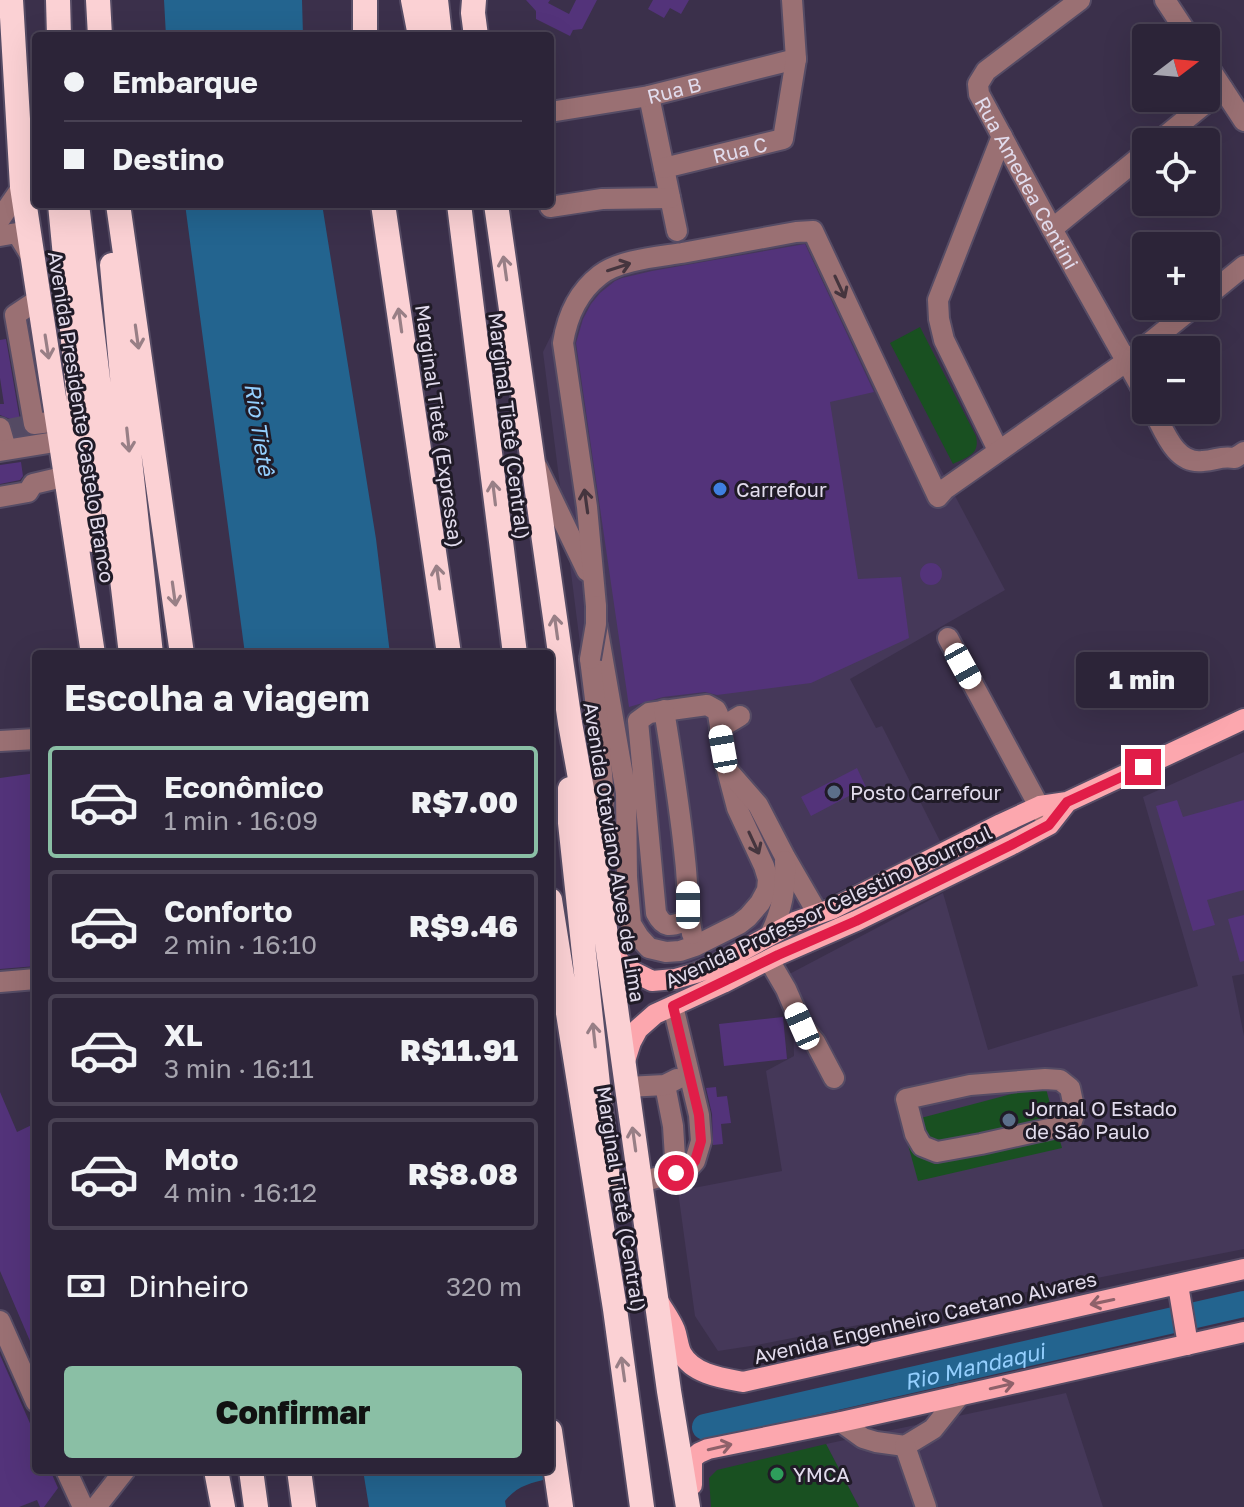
<!DOCTYPE html>
<html lang="pt">
<meta charset="utf-8">
<style>
:root{--surface:#2c2438;--page:#383043;--text:#f1f3f6;--muted:#a6a4ae;--line:#484153;--accent:#8abfa5}
body{margin:0;font-family:"Golos Text",sans-serif;background:var(--page);color:var(--text);height:100vh;display:flex;flex-direction:column;font-size:30px;white-space:nowrap}
*{box-sizing:border-box;margin:0}
p{font-size:26px;color:var(--muted)}
.icon{flex:none;width:44px;height:44px;fill:none;stroke:currentColor;stroke-width:2;stroke-linecap:round;stroke-linejoin:round}
.map{position:relative;flex:1;overflow:hidden}
.side{position:absolute;left:32px;top:650px;width:522px;height:824px;display:flex;flex-direction:column;background:var(--surface);border-radius:8px;box-shadow:0 8px 32px #0002,0 0 0 2px var(--line)}
.side>*{flex:none}
.hud{position:absolute;left:32px;top:32px;width:522px;height:176px;border-radius:8px;box-shadow:0 8px 32px #0002,0 0 0 2px var(--line);display:grid;align-content:center;height:176px;padding:0 32px;background:var(--surface)}
.needle{width:52px;rotate:74deg}
.buttons{position:absolute;left:1132px;top:24px;display:grid;gap:16px}
.buttons a{display:grid;place-items:center;width:88px;height:88px;border-radius:8px;background:var(--surface);box-shadow:0 8px 32px #0002,0 0 0 2px var(--line);font-size:40px}
.end{position:absolute;width:36px;height:36px;margin:-18px;border:10px solid #e11d48;background:#fff;box-shadow:0 0 0 4px #fff}
.from{border-radius:50%}
.bubble{position:absolute;height:56px;border-radius:8px;background:var(--surface);box-shadow:0 8px 32px #0002,0 0 0 2px var(--line);font-size:26px;font-weight:800;line-height:56px;text-align:center}
.car{position:absolute;width:24px;height:48px;margin:-24px -12px;border-radius:10px;box-shadow:0 0 6px 2px #0007;background:linear-gradient(#fff 24%,#345 0 40%,#fff 0 76%,#345 0 86%,#fff 0)}
.hud b{display:flex;align-items:center;gap:28px;height:76px;font-size:30px}
.hud b+b{border-top:2px solid var(--line)}
.hud i{width:20px;height:20px;background:var(--text)}
ul{padding:0;list-style:none}
li{display:flex;align-items:center;gap:24px;height:112px;margin:0 16px 12px;padding:0 16px;border:4px solid var(--line);border-radius:8px}
li div{flex:1}
li b{display:block;font-size:30px}
li em{font-style:normal;font-weight:800}
li.on{border-color:var(--accent)}
li>.icon{width:72px;height:72px;stroke-width:1.5}
h2{padding:0 32px;font-size:36px;line-height:96px}
.pay{display:flex;align-items:center;gap:20px;height:88px;padding:0 32px;font-size:30px}
.pay p{margin-inline-start:auto}
.button{display:flex;gap:16px;margin-top:auto;padding:16px 32px}
.button a{flex:1;height:92px;border-radius:8px;background:var(--accent);color:#111;font-size:32px;font-weight:800;line-height:92px;text-align:center}
.map>svg:first-child{display:block}
</style>
<div class="map">
<svg width="1244" height="1507" viewBox="0 0 1244 1507">
<rect width="100%" height="100%" fill="#3b304b"/>
<path fill="#453859" d="M816,222l122,242 67,126 -155,89 26,49 6,-2 59,117 -104,49 -127,64 -28,8 -27,-2 -11,-5 -13,-12 -12,-36 -9,-45 -9,-55 -58,-457 21,-43 28,-38z
M1244,752v222l-12,2 12,60v213l-487,96 -39,6 -23,-35 -17,-125 104,-20 -16,-100 28,-15 -1,-32 -15,-44 165,-87 45,157 210,-64 -55,-189z
M1066,1393l37,114h-244l-33,-63z"/>
<path fill="#195021" d="M920,327l56,109c4,19 -8,20 -23,28l-63,-121z
M1045,1085l17,63 -144,33 -16,-58z
M826,1444l33,63h-148l-2,-29 8,-8z"/>
<path fill="#23648f" d="M164,0h138l1,36h-137z
M185,204h137l54,335 14,115h-145z
M363,1470h184l1,9c-18,4 -31,7 -43,22l1,6h-137z"/>
<g fill="none" stroke-linecap="round" stroke-linejoin="round">
<path stroke="#23648f" stroke-width="26" id="s1" d="M705,1427l539,-123"/>
</g>
<path fill="#53337a" d="M526,0h24l-2,3 21,11 7,-14h21l-15,29 -9,1 -3,6 -34,-17v-8z
M653,0h36l-8,14 -11,-6 -6,10 -16,-9z
M805,244l69,148 -44,10 28,177 43,-2 8,61 -98,45 -94,12 -12,-3 -42,5 -34,10 -53,-364 7,-24 8,-15 9,-11 15,-12 7,-3 30,-7z
M6,339l15,87 5,8 -10,1 -6,-16 -10,-4v-11h4l-4,-26v-38z
M21,462l2,14 -3,4 -20,4v-19z
M920 574a11 11 0 1 1 22 0a11 11 0 1 1-22 0Z
M857,768l9,19 -55,29 -10,-19z
M36,773v193l-36,3v-191z
M1177,800l6,17 61,-17v90l-37,10 8,25 -22,6 -37,-125z
M1244,915v46l-4,1 -12,-43z
M783,1017l4,42 -63,7 -5,-42z
M716,1087l1,10 10,-1 4,27 -10,1 2,20 -10,1 -1,-31 -6,-26z
M0,1092l17,40 19,-9v232l-36,-84z
M0,1355l36,82v33h14l8,18 -14,19h-4l-3,-7 -18,7h-19z"/>
<g fill="none" stroke-linecap="round" stroke-linejoin="round">
<path stroke="#544a63" stroke-width="20" stroke-dasharray="20 10" stroke-linecap="butt" d="M8,429l20,-4"/>
<g stroke="#564c65" stroke-width="24">
<g id="minor">
<path id="s2" d="M1080,0l-94,71 -8,13 1,10 73,135 94,167"/>
<path d="M1165,0l25,38"/>
<path d="M1206,63l38,58"/>
<path d="M649,96l28,135"/>
<path id="s3" d="M550,112l99,-16 147,-37"/>
<path d="M1158,142l65,-53"/>
<path id="s4" d="M664,168l119,-29 13,-80 -4,-59"/>
<path d="M550,207l52,-8 68,-1"/>
<path d="M0,219l22,-32"/>
<path d="M1052,229l94,-77"/>
<path d="M0,236l17,-3 14,23"/>
<path d="M1206,297l38,-31"/>
<path d="M39,299l-24,16 19,109 24,-3"/>
<path d="M1153,410c11,20 22,55 50,51 15,-1 15,-5 32,-3l9,-6"/>
<path d="M0,428l6,21"/>
<path d="M998,450l-54,-110 -5,-21 -1,-19 64,-164"/>
<path d="M0,451l61,-10"/>
<path d="M537,467l50,104"/>
<path d="M0,497l28,-5 5,-8 34,-8"/>
<path d="M596,606l-9,-99 -24,-164c4,-26 15,-51 37,-68 19,-15 57,-18 82,-22 38,-7 76,-14 114,-21l17,-1 125,266 7,-8 182,-128 68,-55"/>
<path d="M597,626l29,167 1,84 4,47 8,13 10,11 17,4 14,-1 15,-5 44,-22 9,-7 12,-14 7,-13 1,-11 -4,-13 -27,-58 -10,-38 -9,-56 -2,-4 -9,-5 -58,8 -11,8 18,192c9,18 17,12 33,7"/>
<path d="M948,638l99,183"/>
<path d="M590,659l8,64 6,76 -5,55"/>
<path d="M664,710c8,49 16,99 21,149 3,25 2,50 7,75"/>
<path d="M720,728l20,-12"/>
<path d="M0,741l36,-2"/>
<path d="M730,773l28,32 27,52 33,57"/>
<path d="M770,935c12,-25 16,-46 15,-74"/>
<path d="M769,960l17,29 16,37 13,16 19,36"/>
<path d="M0,982l36,-3"/>
<path d="M1045,1079l15,1 10,8 5,24 -4,12 -90,20 -44,8 -15,-6 -7,-12 -9,-35 64,-14z"/>
<path d="M665,1085l8,41 3,47"/>
<path d="M627,1087l38,-2 12,-6"/>
<path d="M640,1182l47,-12 8,-9 6,-20 -2,-26 -26,-109"/>
<path d="M0,1321l36,81"/>
<path d="M841,1422l22,16 13,4 29,4 28,-17 27,-34"/>
<path d="M905,1446l21,61"/>
<path d="M66,1470l17,37"/>
<path d="M96,1507l29,-37"/>
</g>
</g>
<g stroke="#564c65" stroke-width="24">
<path id="major" d="M608,950l18,18 26,13 23,-2 21,-6 18,-7 81,-44 37,-13 169,-85 39,-18 27,-4 177,-83
M624,1064l7,-22 7,-13 17,-15 68,-31 55,-28 78,-34 155,-76 38,-20 18,-23
M1178,1285l10,60
M659,1302c5,9 12,18 16,28 3,8 3,17 7,24 11,20 40,24 61,28l501,-113
M692,1485v-26l7,-6 9,-4 133,-27 403,-90"/>
</g>
<g stroke="#564c65" stroke-width="28">
<path id="highway" d="M11,0l11,187 71,467
M58,0l1,36
M98,0l2,36
M365,0v36
M413,0l7,36
M436,0l4,36
M474,0l-1,13 3,23
M60,204l32,336
M77,204l54,450
M118,204l64,450
M383,204l66,450
M459,204l56,450
M496,204l74,519 28,155 10,72 61,441 19,116
M112,265l15,167 24,222
M570,789v34l38,355
M550,900l65,409 27,198
M550,1431l11,76
M216,1470l7,37
M251,1470l5,37
M299,1470l5,37"/>
</g>
<use href="#minor" stroke="#9a7073" stroke-width="20"/>
<use href="#major" stroke="#fca7ae" stroke-width="20"/>
<use href="#highway" stroke="#fbd1d4" stroke-width="24"/>
<g stroke="#564c65" stroke-width="24" stroke-linecap="butt">
<path id="minor-bridge" d="M590,659l6,-35v-18"/>
</g>
<use href="#minor-bridge" stroke="#9a7073" stroke-width="20"/>
</g>
<defs><path id="oneway-shaft" d="M-6 0H5M1.5-3L5.5 0L1.5 3" fill="none" stroke-width="1.6" stroke-linecap="round" stroke-linejoin="round" transform="scale(2)"/></defs>
<g stroke="#45353e">
<use href="#oneway-shaft" transform="translate(619 267) rotate(-18)"/>
<use href="#oneway-shaft" transform="translate(840 287) rotate(65)"/>
<use href="#oneway-shaft" transform="translate(586 501) rotate(-98)"/>
<use href="#oneway-shaft" transform="translate(754 843) rotate(65)"/>
</g>
<g stroke="#987f86">
<use href="#oneway-shaft" transform="translate(505 268) rotate(-98)"/>
<use href="#oneway-shaft" transform="translate(400 320) rotate(-98)"/>
<use href="#oneway-shaft" transform="translate(137 337) rotate(82)"/>
<use href="#oneway-shaft" transform="translate(47 347) rotate(81)"/>
<use href="#oneway-shaft" transform="translate(128 440) rotate(84)"/>
<use href="#oneway-shaft" transform="translate(494 493) rotate(-97)"/>
<use href="#oneway-shaft" transform="translate(438 577) rotate(-98)"/>
<use href="#oneway-shaft" transform="translate(174 594) rotate(82)"/>
<use href="#oneway-shaft" transform="translate(556 627) rotate(-98)"/>
<use href="#oneway-shaft" transform="translate(594 1035) rotate(-96)"/>
<use href="#oneway-shaft" transform="translate(634 1139) rotate(-98)"/>
<use href="#oneway-shaft" transform="translate(623 1369) rotate(-98)"/>
</g>
<g stroke="#8e616a">
<use href="#oneway-shaft" transform="translate(1102 1302) rotate(168)"/>
<use href="#oneway-shaft" transform="translate(1002 1386) rotate(-13)"/>
<use href="#oneway-shaft" transform="translate(720 1447) rotate(-13)"/>
</g>
<g fill="none" stroke-linecap="round" stroke-linejoin="round">
<path stroke="#e11d48" stroke-width="10" d="M676,1173l11,-3 8,-9 6,-20 -2,-26 -26,-109 105,-51 78,-34 155,-76 38,-20 18,-23 76,-35"/>
</g>
<circle fill="#3f7fe0" stroke="#201b27" stroke-width="3" cx="720" cy="489" r="8"/>
<g fill="#5c6f8a" stroke="#201b27" stroke-width="3">
<circle cx="834" cy="792" r="8"/>
<circle cx="1009" cy="1120" r="8"/>
</g>
<circle fill="#2e9e5b" stroke="#201b27" stroke-width="3" cx="777" cy="1474" r="8"/>
<g text-anchor="middle" dominant-baseline="central" stroke-width="6" stroke-linejoin="round" paint-order="stroke">
<g font-size="20" fill="#e2dced" stroke="#201b27">
<text stroke="none"><textPath href="#s3" startOffset="126">Rua B</textPath></text>
<text stroke="none"><textPath href="#s4" startOffset="78">Rua C</textPath></text>
<text stroke="none"><textPath href="#s2" startOffset="244">Rua Amedea Centini</textPath></text>
<text transform="translate(82 417) rotate(81)">Avenida Presidente Castelo Branco</text>
<text transform="translate(440 426) rotate(82)">Marginal Tietê (Expressa)</text>
<text transform="translate(510 426) rotate(83)">Marginal Tietê (Central)</text>
<text transform="translate(615 852) rotate(81)">Avenida Otaviano Alves de Lima</text>
<text transform="translate(828 906) rotate(-25)">Avenida Professor Celestino Bourroul</text>
<text transform="translate(622 1199) rotate(81)">Marginal Tietê (Central)</text>
<text transform="translate(925 1317) rotate(-13)">Avenida Engenheiro Caetano Alvares</text>
</g>
<g font-size="20" fill="#e2dced" stroke="#201b27" text-anchor="start">
<text x="736" y="489">Carrefour</text>
<text x="850" y="792">Posto Carrefour</text>
<text x="1025" y="1108">Jornal O Estado<tspan x="1025" dy="23">de São Paulo</tspan></text>
<text x="793" y="1474">YMCA</text>
</g>
<g font-size="22" font-style="italic" fill="#94cffe" stroke="#201b27">
<text transform="translate(260 429) rotate(81)">Rio Tietê</text>
<text stroke="none"><textPath href="#s1" startOffset="276">Rio Mandaqui</textPath></text>
</g>
</g>
</svg>
<div class="buttons">
<a><svg class="needle" viewBox="-14 -14 28 28"><path d="M0-13l5 13h-10z" fill="#e53935"/><path d="M0 13l5-13h-10z" fill="#a6a4ae"/></svg></a>
<a><svg class="icon" aria-label="locate" viewBox="0 0 24 24"><circle cx="12" cy="12" r="6"/><path d="M12 2v4M12 18v4M2 12h4M18 12h4"/></svg></a>
<a>+</a>
<a>−</a>
</div>
<i class="end from" style="left:676px;top:1173px"></i>
<i class="end" style="left:1143px;top:767px"></i>
<div class="bubble" style="left:1076px;top:652px;width:132px">1 min</div>
<i class="car" style="left:963px;top:666px;rotate:151deg"></i>
<i class="car" style="left:723px;top:749px;rotate:350deg"></i>
<i class="car" style="left:688px;top:905px;rotate:0deg"></i>
<i class="car" style="left:802px;top:1026px;rotate:336deg"></i>
<div class="hud">
<b><i class="from"></i>Embarque</b>
<b><i></i>Destino</b>
</div>
<section class="side">
<h2>Escolha a viagem</h2>
<ul>
<li class="on"><svg class="icon" aria-label="car" viewBox="0 0 24 24"><path d="M5 17H2v-5l4-1 3-4h7l3 4 3 1v5h-3M9 17h6M6 11h13"/><circle cx="7" cy="17" r="2"/><circle cx="17" cy="17" r="2"/></svg><div><b>Econômico</b><p>1 min · 16:09</p></div><em>R$7.00</em></li>
<li><svg class="icon" aria-label="car" viewBox="0 0 24 24"><path d="M5 17H2v-5l4-1 3-4h7l3 4 3 1v5h-3M9 17h6M6 11h13"/><circle cx="7" cy="17" r="2"/><circle cx="17" cy="17" r="2"/></svg><div><b>Conforto</b><p>2 min · 16:10</p></div><em>R$9.46</em></li>
<li><svg class="icon" aria-label="car" viewBox="0 0 24 24"><path d="M5 17H2v-5l4-1 3-4h7l3 4 3 1v5h-3M9 17h6M6 11h13"/><circle cx="7" cy="17" r="2"/><circle cx="17" cy="17" r="2"/></svg><div><b>XL</b><p>3 min · 16:11</p></div><em>R$11.91</em></li>
<li><svg class="icon" aria-label="car" viewBox="0 0 24 24"><path d="M5 17H2v-5l4-1 3-4h7l3 4 3 1v5h-3M9 17h6M6 11h13"/><circle cx="7" cy="17" r="2"/><circle cx="17" cy="17" r="2"/></svg><div><b>Moto</b><p>4 min · 16:12</p></div><em>R$8.08</em></li>
</ul>
<div class="pay"><svg class="icon" aria-label="cash" viewBox="0 0 24 24"><path d="M3 7h18v10H3z"/><circle cx="12" cy="12" r="2"/></svg>Dinheiro<p>320 m</p></div>
<div class="button"><a>Confirmar</a></div>
</section>
</div>
